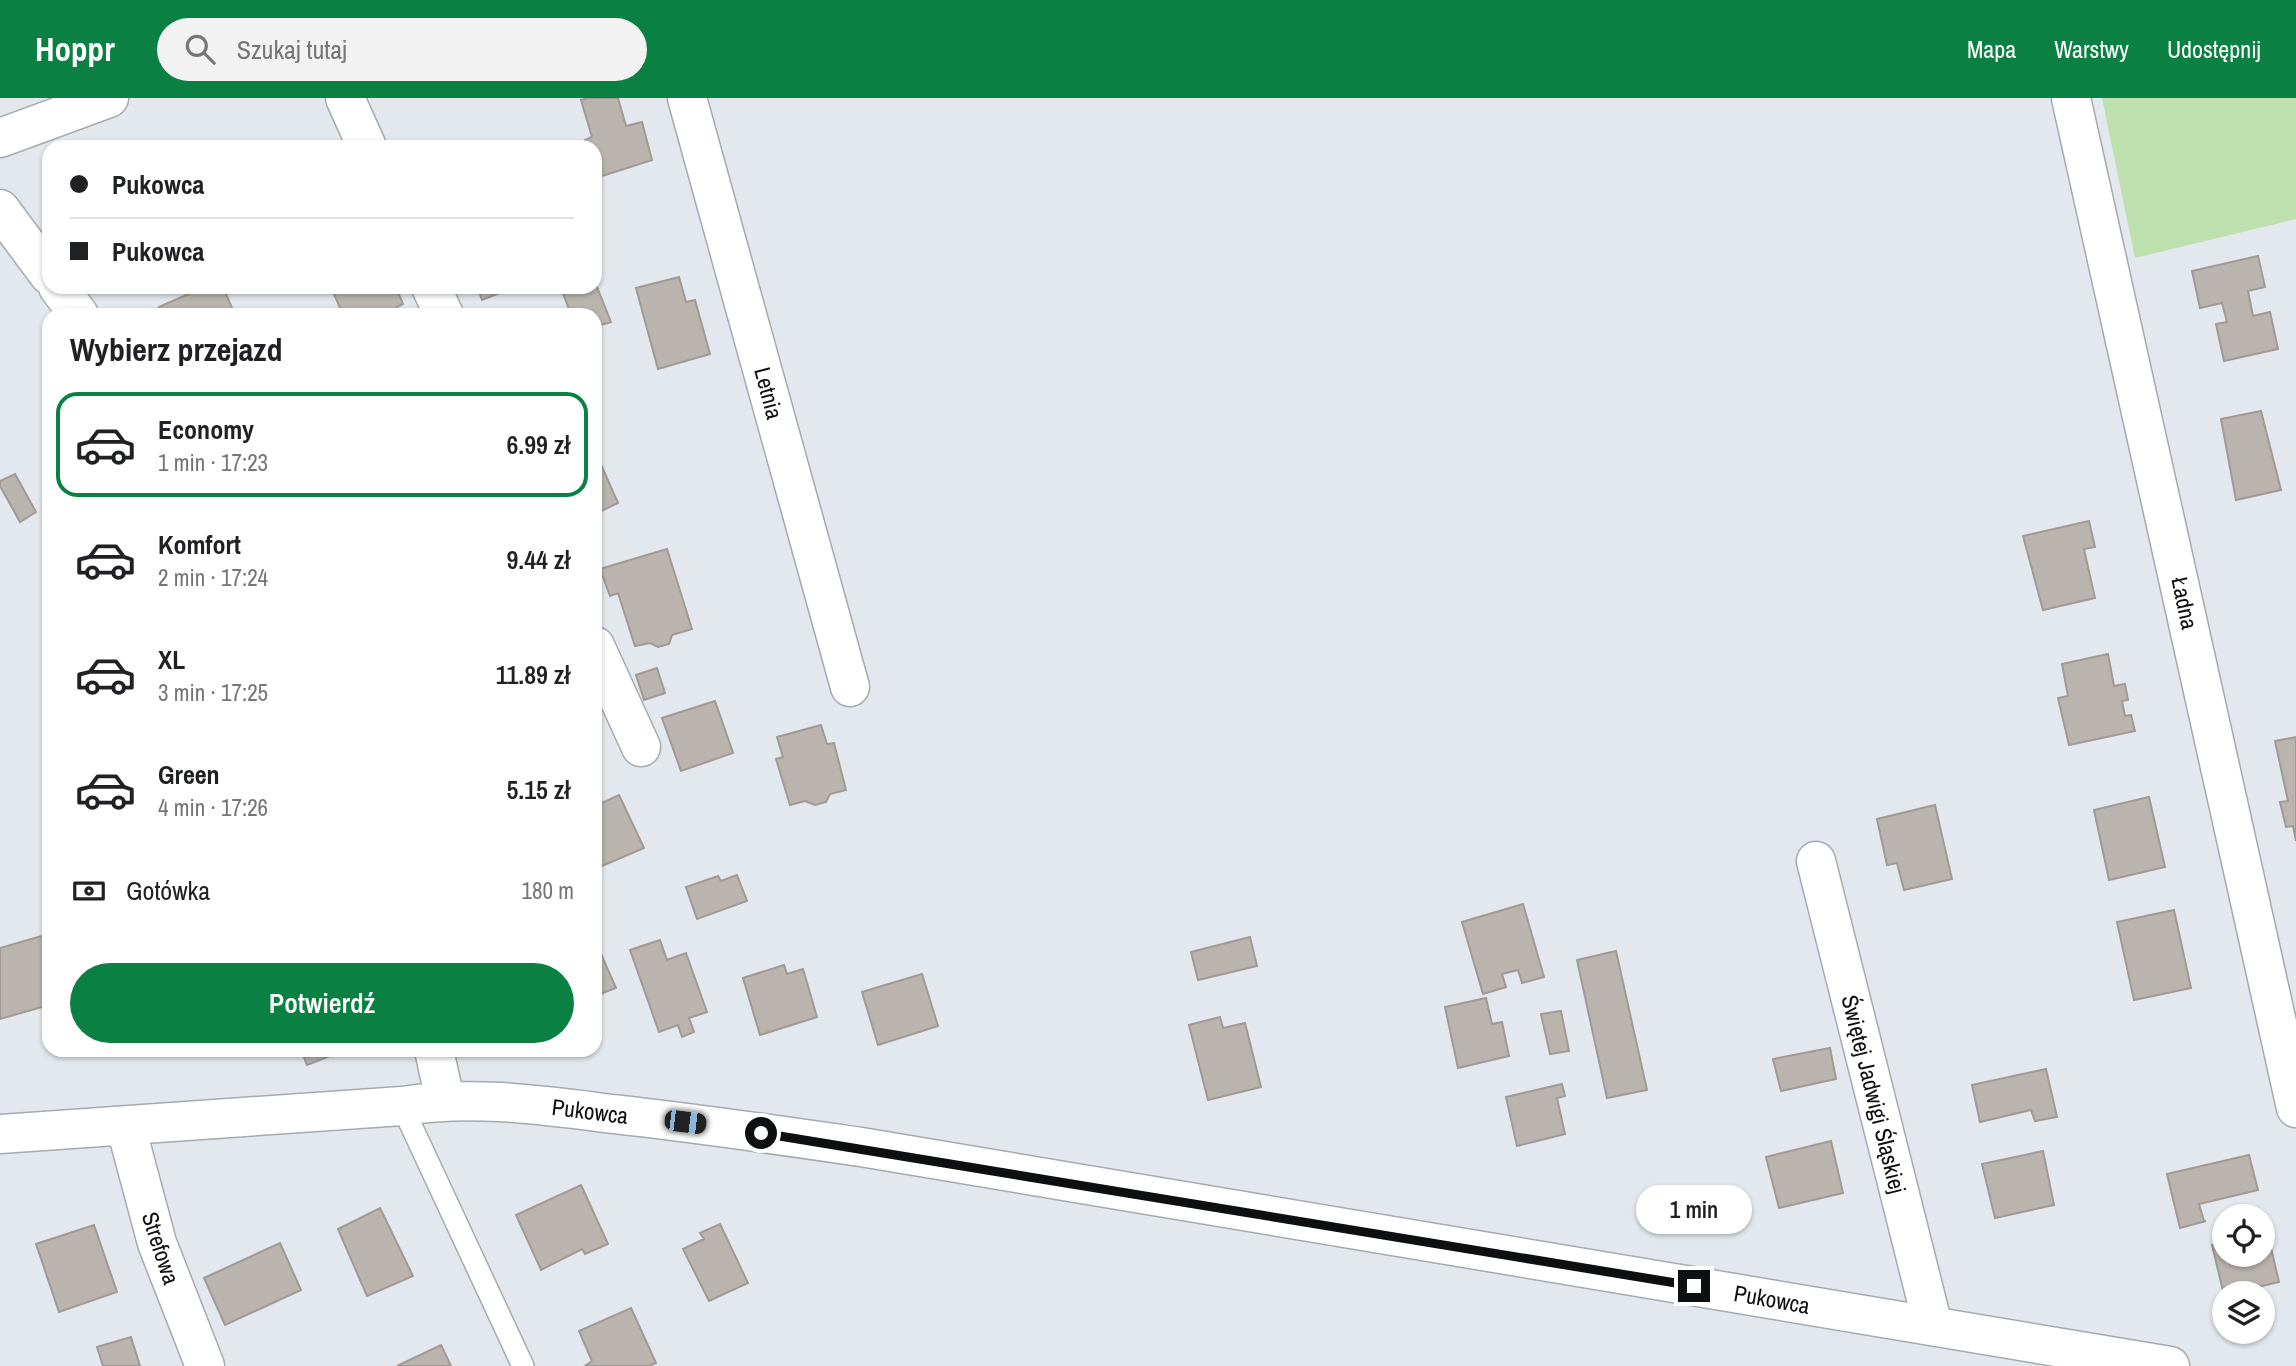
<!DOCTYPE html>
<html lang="pl">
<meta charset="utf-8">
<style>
:root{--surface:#fff;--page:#f2f2f2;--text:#202124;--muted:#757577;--line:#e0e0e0;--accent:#0b8043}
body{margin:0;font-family:"Archivo Narrow",sans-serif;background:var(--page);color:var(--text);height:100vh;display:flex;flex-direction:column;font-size:26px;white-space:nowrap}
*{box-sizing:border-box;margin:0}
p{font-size:23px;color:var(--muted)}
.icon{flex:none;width:38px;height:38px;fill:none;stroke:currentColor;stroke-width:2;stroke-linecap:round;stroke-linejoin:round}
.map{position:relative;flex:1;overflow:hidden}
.side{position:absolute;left:42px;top:210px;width:560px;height:749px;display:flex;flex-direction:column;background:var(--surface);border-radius:21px;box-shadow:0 2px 5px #0004}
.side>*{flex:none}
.guide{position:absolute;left:42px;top:42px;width:560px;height:154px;border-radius:21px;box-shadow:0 2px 5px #0004;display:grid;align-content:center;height:154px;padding:0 28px;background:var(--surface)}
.buttons{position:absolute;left:2212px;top:1106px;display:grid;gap:14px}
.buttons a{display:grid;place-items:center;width:63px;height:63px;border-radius:50%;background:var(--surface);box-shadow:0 2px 5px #0004;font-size:35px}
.end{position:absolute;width:32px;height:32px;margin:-16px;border:9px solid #0e0f11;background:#fff;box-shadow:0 0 0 4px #fff}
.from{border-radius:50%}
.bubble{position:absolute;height:49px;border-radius:24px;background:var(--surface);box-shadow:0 2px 5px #0004;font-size:23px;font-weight:600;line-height:49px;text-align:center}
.car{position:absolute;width:21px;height:42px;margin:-21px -10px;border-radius:9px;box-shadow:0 0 5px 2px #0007;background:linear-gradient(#222 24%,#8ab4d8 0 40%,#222 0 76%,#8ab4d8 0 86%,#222 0)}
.guide b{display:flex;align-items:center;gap:24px;height:66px;font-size:26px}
.guide b+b{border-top:2px solid var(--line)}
.guide i{width:18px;height:18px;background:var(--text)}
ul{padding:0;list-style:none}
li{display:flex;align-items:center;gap:21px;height:105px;margin:0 14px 10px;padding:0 14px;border:4px solid transparent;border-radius:21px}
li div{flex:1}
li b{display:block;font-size:26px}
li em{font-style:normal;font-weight:600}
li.active{border-color:var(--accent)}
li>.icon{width:63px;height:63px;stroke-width:1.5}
h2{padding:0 28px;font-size:32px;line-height:84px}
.pay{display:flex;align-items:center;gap:18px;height:77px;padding:0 28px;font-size:26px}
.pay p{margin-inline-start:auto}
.button{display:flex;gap:14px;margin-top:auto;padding:14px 28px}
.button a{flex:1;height:80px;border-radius:42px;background:var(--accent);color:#fff;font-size:28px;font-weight:600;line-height:80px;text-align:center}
header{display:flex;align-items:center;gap:42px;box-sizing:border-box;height:98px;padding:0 35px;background:var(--accent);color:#fff}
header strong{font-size:33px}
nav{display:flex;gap:38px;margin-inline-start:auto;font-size:24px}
.search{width:490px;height:63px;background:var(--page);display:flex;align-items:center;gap:18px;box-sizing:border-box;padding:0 24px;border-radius:38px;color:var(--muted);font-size:26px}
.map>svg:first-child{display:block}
</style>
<header>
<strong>Hoppr</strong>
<div class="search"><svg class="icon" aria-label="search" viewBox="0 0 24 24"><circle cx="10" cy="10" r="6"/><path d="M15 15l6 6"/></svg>Szukaj tutaj</div>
<nav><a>Mapa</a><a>Warstwy</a><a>Udostępnij</a></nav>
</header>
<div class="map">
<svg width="2296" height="1268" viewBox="0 0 2296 1268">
<rect width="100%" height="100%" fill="#e2e8ed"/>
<path fill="#bee0af" d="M2102,0h194v121l-161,39z"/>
<path fill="#bab4af" stroke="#a09995" stroke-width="2" d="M588,0h30l8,28 16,-4 10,38 -56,18 -1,-31h-8l-2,-7 7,-3 -11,-37z
M2258,158l7,31 -17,4 5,25 17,-4 8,37 -54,12 -8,-37 11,-2 -5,-19 -22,5 -8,-37z
M679,179l7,25 9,-2 15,54 -52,15 -22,-81z
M595,184l16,40 -16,5v-12h-24l-8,-22 18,-6h14z
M204,189h19l12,28h-72l-4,-8z
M349,189h47l7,17 -6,3 4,8h-58l-9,-21z
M477,189h38l-33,13z
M2261,313l20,79 -45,10 -15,-81z
M595,353l23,52 -23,11z
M15,376l21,38 -16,10 -20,-36v-5z
M2089,423l6,26 -11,2 11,49 -52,12 -20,-74z
M667,451l25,80 -20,6 -3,9 -11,3 -8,-4 -15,3 -17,-53 -8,3 -10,-27z
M2108,556l6,32 11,-2 3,16 -6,1 3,15 6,-1 4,16 -66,14 -11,-47 10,-2 -6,-32z
M657,570l8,25 -21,7 -8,-25z
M715,603l18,52 -52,18 -19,-53z
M821,627l6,19 7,-1 12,47 -16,4 -4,8 -11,3 -10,-4 -15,4 -14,-46 7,-2 -6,-20z
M2296,639v104l-3,-15 -7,1 -6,-25 8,-1 -13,-60z
M619,697l25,53 -49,21v-42l3,-2 -3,-19z
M2149,699l16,70 -56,13 -15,-70z
M1935,707l17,74 -48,11 -7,-27 -10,2 -10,-46z
M737,777l10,26 -50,18 -11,-32 32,-11 3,5z
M1523,806l21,73 -22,6 -4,-13 -16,4 4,13 -23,7 -21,-72z
M2174,812l17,78 -57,12 -17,-78z
M45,837l4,16v54l-49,14v-71z
M1250,839l7,29 -59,14 -7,-28z
M660,842l7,20 19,-7 21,59 -18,6 5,14 -12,5 -4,-12 -19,7 -29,-82z
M1616,853l31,139 -40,8 -30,-138z
M601,856l15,34 -21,8v-39z
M784,867l3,9 16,-5 14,48 -57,18 -17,-57z
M922,876l16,52 -60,19 -16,-53z
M1486,900l6,26 10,-2 7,34 -51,12 -13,-61z
M1561,913l8,40 -19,3 -9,-40z
M1220,919l3,11 22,-5 16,64 -53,13 -19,-75z
M1830,950l6,31 -55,12 -8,-32z
M301,952h44l-38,15z
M2046,971l11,48 -22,4 -4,-11 -51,12 -8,-37z
M1562,986l3,12 -8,2 8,36 -48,12 -11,-49z
M1831,1043l12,52 -64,15 -13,-51z
M2043,1053l11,54 -59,13 -13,-54z
M2249,1057l9,35 -59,14 5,17h2l-26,7 -13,-54z
M581,1087l27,59 -23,10 -3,-5 -41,21 -25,-55z
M380,1110l33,68 -46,20 -29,-67z
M720,1126l28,59 -39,18 -26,-52 21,-10 -4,-6z
M94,1127l23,67 -58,20 -23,-68z
M2267,1133l12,51 -55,13 -12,-50 12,-3v13h39v-23z
M280,1145l21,47 -76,35 -21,-47z
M631,1210l25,55 -7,3h-64l7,-5 -13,-30z
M131,1239l9,29h-37l-6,-19z
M441,1247l10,21h-54z"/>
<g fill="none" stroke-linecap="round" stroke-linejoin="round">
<g stroke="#a5aaaf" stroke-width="24">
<path id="lane" d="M402,1008l121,260"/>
</g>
<g stroke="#a5aaaf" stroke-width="41">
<path id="street" d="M345,0l22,49
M687,0l163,589
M2071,0l225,1010
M0,40l109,-40
M0,111l49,66
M58,189l21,28
M431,189l13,28
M595,548l46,101
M1816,763l117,465
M434,952l11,50
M126,1029l31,116 48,123
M0,1036l402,-28c73,-11 139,-1 211,8 83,9 165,21 248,33l1309,219"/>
</g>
<use href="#lane" stroke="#fff" stroke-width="21"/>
<use href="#street" stroke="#fff" stroke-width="38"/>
</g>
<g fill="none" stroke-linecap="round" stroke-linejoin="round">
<path stroke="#0e0f11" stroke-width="9" d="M761,1035l933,153"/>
</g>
<g text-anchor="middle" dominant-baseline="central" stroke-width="5" stroke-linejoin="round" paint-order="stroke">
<g font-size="23" fill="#0e0f11" stroke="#fff">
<text transform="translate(769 295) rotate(75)">Letnia</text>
<text transform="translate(2185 505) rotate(78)">Ładna</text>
<text transform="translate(1874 996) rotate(76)">Świętej Jadwigi Śląskiej</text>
<text transform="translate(590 1013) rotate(7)">Pukowca</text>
<text transform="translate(161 1150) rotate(72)">Strefowa</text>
<text transform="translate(1772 1201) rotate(10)">Pukowca</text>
</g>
</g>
</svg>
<div class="buttons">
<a><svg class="icon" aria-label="locate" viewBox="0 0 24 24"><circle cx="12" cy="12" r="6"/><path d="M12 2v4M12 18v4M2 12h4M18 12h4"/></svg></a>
<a><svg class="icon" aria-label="layers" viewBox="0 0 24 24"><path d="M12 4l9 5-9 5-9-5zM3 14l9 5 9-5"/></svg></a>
</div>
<i class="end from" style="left:761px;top:1035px"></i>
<i class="end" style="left:1694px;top:1188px"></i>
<div class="bubble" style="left:1636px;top:1087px;width:116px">1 min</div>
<i class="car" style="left:685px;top:1024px;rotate:97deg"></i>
<div class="guide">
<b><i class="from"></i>Pukowca</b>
<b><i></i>Pukowca</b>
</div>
<section class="side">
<h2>Wybierz przejazd</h2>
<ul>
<li class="active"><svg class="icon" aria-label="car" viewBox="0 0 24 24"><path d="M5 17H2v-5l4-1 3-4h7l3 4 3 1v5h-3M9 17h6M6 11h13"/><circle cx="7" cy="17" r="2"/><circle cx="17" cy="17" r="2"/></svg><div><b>Economy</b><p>1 min · 17:23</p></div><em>6.99 zł</em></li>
<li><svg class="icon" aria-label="car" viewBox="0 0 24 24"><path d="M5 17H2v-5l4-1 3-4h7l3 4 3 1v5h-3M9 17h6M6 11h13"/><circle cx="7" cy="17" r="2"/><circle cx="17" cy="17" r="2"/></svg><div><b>Komfort</b><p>2 min · 17:24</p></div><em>9.44 zł</em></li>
<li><svg class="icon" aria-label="car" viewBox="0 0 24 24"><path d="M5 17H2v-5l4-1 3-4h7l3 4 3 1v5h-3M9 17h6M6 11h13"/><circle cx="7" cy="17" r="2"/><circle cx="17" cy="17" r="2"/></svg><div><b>XL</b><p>3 min · 17:25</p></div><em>11.89 zł</em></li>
<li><svg class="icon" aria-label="car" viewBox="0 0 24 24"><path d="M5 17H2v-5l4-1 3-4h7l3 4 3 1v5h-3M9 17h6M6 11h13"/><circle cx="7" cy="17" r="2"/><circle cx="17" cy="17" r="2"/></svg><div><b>Green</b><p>4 min · 17:26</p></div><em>5.15 zł</em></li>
</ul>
<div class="pay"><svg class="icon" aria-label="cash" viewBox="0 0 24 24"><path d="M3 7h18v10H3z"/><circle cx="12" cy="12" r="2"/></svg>Gotówka<p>180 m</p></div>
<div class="button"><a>Potwierdź</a></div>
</section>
</div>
